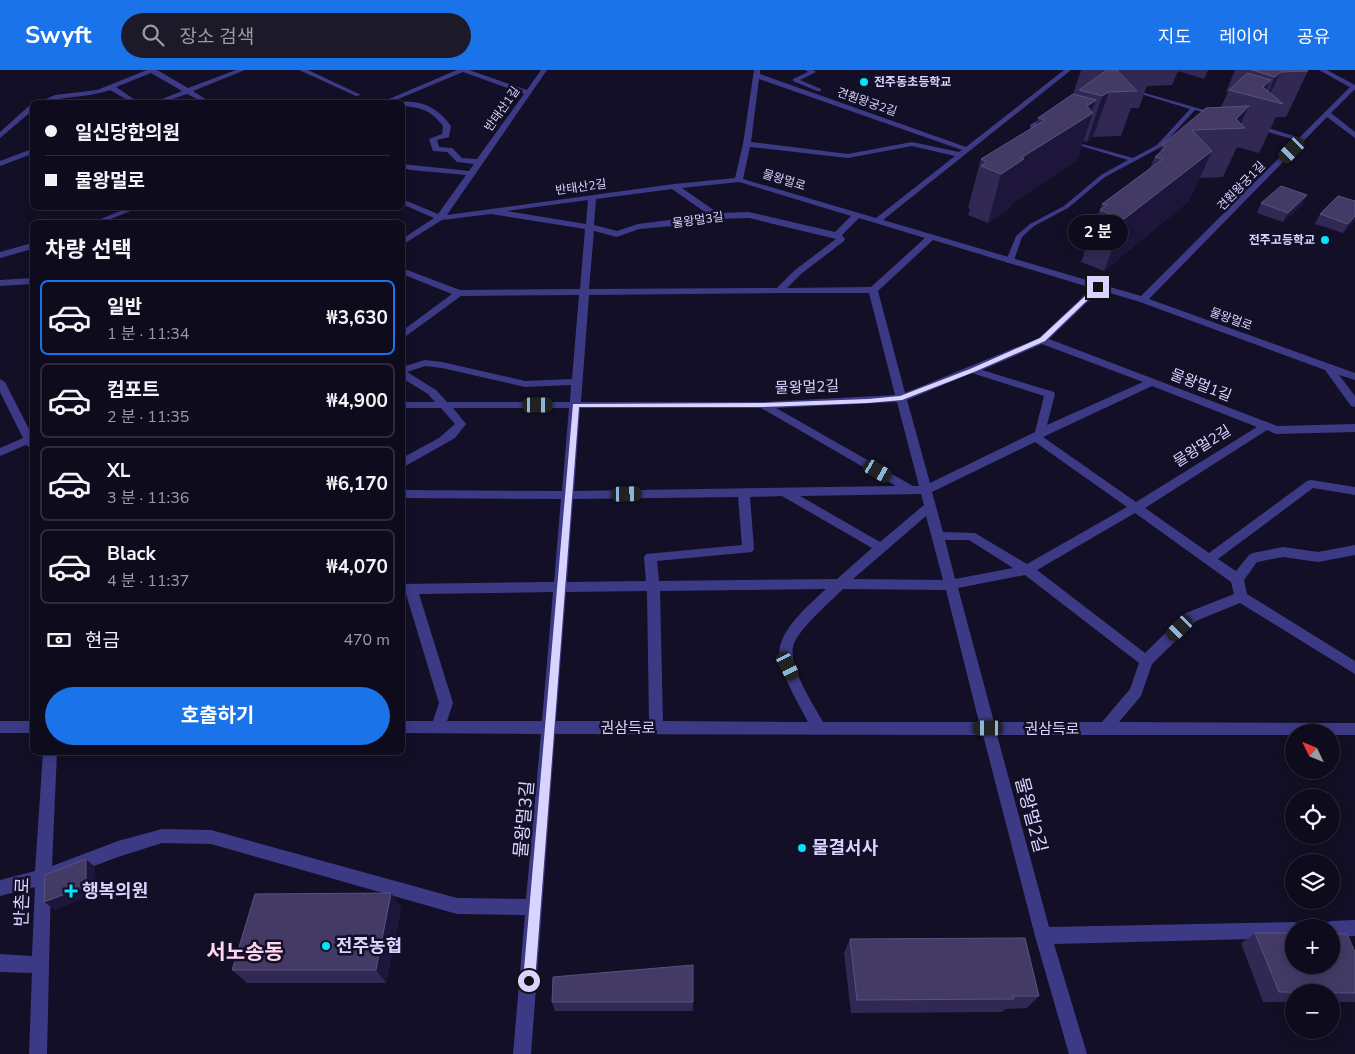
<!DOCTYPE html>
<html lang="ko">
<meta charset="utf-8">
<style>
:root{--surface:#0e0b1c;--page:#1c1929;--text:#f1f3f6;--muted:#9b9ba3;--line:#2e2b3b;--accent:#1a73e8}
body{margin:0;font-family:"Nunito Sans","Noto Sans KR",sans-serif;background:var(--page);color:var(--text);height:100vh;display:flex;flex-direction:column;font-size:19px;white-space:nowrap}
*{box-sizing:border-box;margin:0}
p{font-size:16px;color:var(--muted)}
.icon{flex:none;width:28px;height:28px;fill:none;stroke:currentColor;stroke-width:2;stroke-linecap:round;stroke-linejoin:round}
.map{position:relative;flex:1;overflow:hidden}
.side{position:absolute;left:30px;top:150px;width:375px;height:535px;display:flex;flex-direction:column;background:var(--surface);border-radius:8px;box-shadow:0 2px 12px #0003,0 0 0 1px var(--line)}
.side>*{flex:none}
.top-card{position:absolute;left:30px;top:30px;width:375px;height:110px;border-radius:8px;box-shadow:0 2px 12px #0003,0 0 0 1px var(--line);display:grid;align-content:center;height:110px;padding:0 15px;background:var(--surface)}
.needle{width:32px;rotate:313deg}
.tools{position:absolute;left:1285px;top:654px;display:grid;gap:10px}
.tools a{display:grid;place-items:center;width:55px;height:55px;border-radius:50%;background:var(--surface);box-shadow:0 2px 12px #0003,0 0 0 1px var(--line);font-size:25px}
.end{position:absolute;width:22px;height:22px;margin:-11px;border:6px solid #d9d4ff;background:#111;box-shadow:0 0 0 2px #111}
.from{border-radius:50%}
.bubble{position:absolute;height:35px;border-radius:18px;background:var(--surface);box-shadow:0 2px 12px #0003,0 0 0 1px var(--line);font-size:16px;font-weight:700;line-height:35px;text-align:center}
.car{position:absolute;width:15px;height:30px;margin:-15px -8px;border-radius:6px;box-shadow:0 0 4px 1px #0007;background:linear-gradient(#222 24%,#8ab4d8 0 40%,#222 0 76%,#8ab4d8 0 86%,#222 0)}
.top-card b{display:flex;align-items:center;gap:18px;height:48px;font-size:19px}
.top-card b+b{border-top:1px solid var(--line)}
.top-card i{width:12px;height:12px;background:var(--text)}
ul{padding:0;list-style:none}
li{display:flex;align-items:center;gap:15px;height:75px;margin:0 10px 8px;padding:0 5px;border:2px solid var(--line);border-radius:8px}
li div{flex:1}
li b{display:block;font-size:19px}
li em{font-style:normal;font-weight:700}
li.current{border-color:var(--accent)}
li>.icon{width:45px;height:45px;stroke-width:1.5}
h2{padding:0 15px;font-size:22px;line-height:60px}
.pay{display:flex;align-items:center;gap:12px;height:55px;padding:0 15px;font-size:19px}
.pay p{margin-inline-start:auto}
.primary-button{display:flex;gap:10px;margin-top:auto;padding:10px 15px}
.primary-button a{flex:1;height:58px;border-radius:30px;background:var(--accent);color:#fff;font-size:20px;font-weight:700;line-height:58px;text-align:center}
header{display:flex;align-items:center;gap:30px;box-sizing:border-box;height:70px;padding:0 25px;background:var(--accent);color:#fff}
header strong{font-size:24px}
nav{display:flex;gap:28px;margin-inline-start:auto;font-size:18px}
.search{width:350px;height:45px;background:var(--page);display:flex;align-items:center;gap:12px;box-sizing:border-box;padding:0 18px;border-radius:28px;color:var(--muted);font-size:19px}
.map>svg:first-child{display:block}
</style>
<header>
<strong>Swyft</strong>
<div class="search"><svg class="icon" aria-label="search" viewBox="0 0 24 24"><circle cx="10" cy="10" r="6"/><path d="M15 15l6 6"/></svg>장소 검색</div>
<nav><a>지도</a><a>레이어</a><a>공유</a></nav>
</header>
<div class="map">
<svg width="1355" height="984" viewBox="0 0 1355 984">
<rect width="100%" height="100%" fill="#130f26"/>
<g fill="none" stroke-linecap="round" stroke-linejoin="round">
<path fill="#3d3a85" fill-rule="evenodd" d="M805,0h8l3,2 -16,8 21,9v2h-4l-24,-10v-2l15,-7z
M1131,19l87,25 -3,2 -20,-6 -34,37 -56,30 -37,31 -34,18 -12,11 -9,26h-6l-1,-2 10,-25 14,-12 34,-18 37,-31 27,-15 -60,-18v-2l65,18 24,-13 33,-36 -59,-18z
M1046,46l5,1 -16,10 11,5v2l-15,-4 -1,-5z
M1257,55l47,14 1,1 -3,2 -47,-14 -1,-1z"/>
<path fill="#3d3a85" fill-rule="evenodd" d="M147,0h10l31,18 48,-18h9l-52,21 17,11h-7l-16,-8 -23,8h-8l1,-1 25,-10 -31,-18 -35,14 22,15h-7l-21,-12c-17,6 -34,6 -51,9 -8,1 -12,4 -20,3l16,-7 42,-5z
M299,0h9l53,25 -5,1z
M457,0h12l58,20 14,-20h6l-100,145 227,-31 61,-6 8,-34 11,-74h6v4l206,73 98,-77h7l-188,150 258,76 210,-210 4,-1v4l-24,24 24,19v6l-28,-21 -178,182 206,74v7l-16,-5 16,21v11l-4,-1 -26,-36 -185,-68 -40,-12 -51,49 228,87 78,-2v8l-79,2 -9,-4 -122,78 64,45 98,-72 4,-1 44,7v8l-42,-7 -95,71 18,12 13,-16 4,-2 30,-6 35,5 37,-7v10l-37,7 -35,-5 -26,5 -13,18 3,14 108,67v13l-115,-71 -44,18 -44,43 -11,32 -22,26 236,1v12h-24v-3h-37v3h-297l52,192 245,-5 6,2 1,4h-7v10l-240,6 33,110h-18l-34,-118 -52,-201 -428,-1 -24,320h-18l12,-139 -68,-1 -246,-70 -49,-1 -44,14 -67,25 -4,172h-18l3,-81 -32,-1v-18l32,2 3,-69 -35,9v-16l35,-9 8,-119h14l-5,114 66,-25 44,-12 49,1 246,68 69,1 15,-165 -139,-1v-12h31l6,-18 -33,-109h-4v-10l152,-2 7,-83 -159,-1v-8l160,1 7,-83h-116l13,16 -11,14 -53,30v-10l37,-20 16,-14 -14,-16h-39v-6h33l-7,-8 -26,-16v-11l23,-7 17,2 83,19 47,-2 7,-84 -118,1 -59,43v-8l50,-37 -50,-20v-6l58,22 120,-1 5,-60 -94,-15 -49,6 -40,25v-6l32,-21 -32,-14v-5l36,15 28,-39 -55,-5 -9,-2v-4l67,7 5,-7 -17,-2 -10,-10 -14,-1 -4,-12 13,-5 1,-8c-11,-15 -22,-19 -41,-20v-4h-3c23,-3 39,6 52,24l-2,11 -12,3 2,7 13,1 10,10 15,1 47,-65 -61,-22 -72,30h-9zM759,9l203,71 -3,2 -47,-10 -64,12 -97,-12zM912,76l43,10 -79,62 -133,-39 7,-32 98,11zM739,112l112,34 -16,16 -86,-20 -31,1 -36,-25zM672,119l37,26 -71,9 -21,7 -23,-6 2,-26zM588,130l-2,24 -79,-13zM749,148l87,21 -41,31 -18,18 -188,1 5,-58 23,6 22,-8 55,-5 22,-5zM859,148l66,20 -54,49 -84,1 14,-14 43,-33 1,-2 -3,-4zM933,170l159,48 -53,50 -134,55 -27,-102zM780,223h89l26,102 -132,7h-182l8,-107zM1042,274l101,38 -96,43 8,-31 -1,-2 -72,-22zM425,296l17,2 83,19 46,-2 -1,17h-123l-11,-12 -29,-18zM972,303l72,23 -9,36 -105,51 -23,-83zM1152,316l105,41 -121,75 -93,-65zM897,332l22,84h-6l-137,-78zM580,338h181l135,78 -322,5zM1035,372l92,65 -100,57 -52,-31 -32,-1 -11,-40zM921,424l3,11 -44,37 -80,-46zM782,426l90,52 -35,31 -178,2 -2,-20 95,-9 2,-3 -4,-52zM738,427l4,48 -96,9 -2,3 2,24 -79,1 6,-83zM1135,443l96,69 3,12 -48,19 -41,40 -108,-83zM926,446l17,64 -90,-1zM945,470h24l44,28 -58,11zM1025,505l114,88 -9,26 -28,33h-108l-36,-134zM826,519c-16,15 -40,35 -46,57 -5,20 19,58 28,76l-145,-1 -3,-130zM843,519l103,1 33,132h-156c-10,-19 -34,-53 -30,-75 2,-15 39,-47 50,-58zM647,521l2,130h-93l10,-129zM553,522l-11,129h-95l6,-18 -34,-109z
M29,36h3v5l-32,27v-6z
M32,79v5l-32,12v-5z
M128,138h10l-35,14h-10z
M32,173v6l-32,9v-6z
M32,208v6l-32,2v-6z
M0,309l5,3 27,53v14l-6,-4 -26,11v-8l23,-10 -23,-46z
M0,651h32v12h-32z
M1355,850v16l-24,1v-9h-8l2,-5 6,-2z"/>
<path fill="#3d3a85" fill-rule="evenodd" d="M1319,0h8l28,15v5z"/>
</g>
<path fill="#312854" d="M1081,0h127l-4,9 -26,-8 -6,14 -25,1 -8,22h-8l-10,28 -28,1 -6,5 -4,-1 -6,19 -66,44 -1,4 -22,15 -20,-8 2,-6 -2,-1 13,-49 55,-33 2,-8 35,-24z
M1235,0h71l2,1 -22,46h-10l-17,36 -22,-6 -14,30 -24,1 -10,23 -85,70 -23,-9 3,-7h-1l19,-51 48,-36 5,-11 5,-4 2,-8 59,-38 7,-15h-2z
M1355,131v19l-12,13 -28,-9 5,-10z
M1261,133l41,2 -19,17 -26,-9z
M391,823l10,15 -15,75h-139l-15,-13z
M1255,863l100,19v50h-24v-10h-37v10h-31l-22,-59z
M850,869l189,57 -12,12 -22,1 -3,3 -151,1 -7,-60z
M552,932h141v9h-138z"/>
<path fill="#1d163a" d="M1281,2l-14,28h-2l10,-23z
M1271,10l-9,19 1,-12z
M1109,22l-16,45 -6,5 15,-46z
M1096,30l-5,14 2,-1 -16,47 -66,44 -1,4 -22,15 13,-49z
M1249,36l-10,22 -3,-9z
M1212,81l-23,50 -85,70 20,-52z
M1307,125l-5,10 -19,17 5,-9z
M1355,146v4l-12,13 5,-9z
M86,789l9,8 1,27 -41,16 -11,-8z
M391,823l10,15 -15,75 -10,-13z"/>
<path fill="#433a66" stroke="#5a527e" d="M1107,0h10l20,21 -28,1 -7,4 -23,-6z
M1252,0h54l2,1 -27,1 -6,5z
M1247,3l24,7 -8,7 20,17 -54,-14z
M1073,24l23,6 -9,6 6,7 -72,45 3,1 -23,15 -20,-8 6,-4 -6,-3 64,-39 -7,-2z
M1249,36l-13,13 9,9 -53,2 20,21 -88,68 -24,-9 7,-5 -5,-1 61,-45 -8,-2 11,-10 -4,-2 44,-37z
M1281,116l26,9 -19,18 -27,-10z
M1338,126l17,5v15l-7,8 -28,-10z
M86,789v27l-42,16 1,-27z
M391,823l-15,77h-144l23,-76z
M1255,863h39v32h37v-32l16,1 8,18v41l-76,-1z
M1025,868l14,58h-26l1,3 -157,1 -7,-61z
M693,895v37h-141l1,-25z"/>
<path fill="#d9d4ff" d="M1096,216l5,1 -56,54 -71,31 -72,28 -34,3 -105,4h-184l-44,574 -2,4 -4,1 -4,-1 -2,-4 50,-577 190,-1 105,-4 32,-3 70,-27 70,-31z"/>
<g fill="#00e5ff" stroke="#130f26" stroke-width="2">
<circle cx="864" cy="12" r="5"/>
<circle cx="1325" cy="170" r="5"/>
<circle cx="802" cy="778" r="5"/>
<path d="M68.5 813.5h5v5h5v5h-5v5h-5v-5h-5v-5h5z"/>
<circle cx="326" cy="876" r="5"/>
</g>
<g text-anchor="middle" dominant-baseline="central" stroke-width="5" stroke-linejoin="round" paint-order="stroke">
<g font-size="12" font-weight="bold" fill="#d9d4ff" stroke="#130f26" text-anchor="start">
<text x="874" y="12">전주동초등학교</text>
<text x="1315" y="170" text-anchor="end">전주고등학교</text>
</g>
<g font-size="12" fill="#d9d4ff" stroke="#130f26">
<text transform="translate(867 32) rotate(19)">견훤왕궁2길</text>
<text transform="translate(502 39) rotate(-55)">반태산1길</text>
<text transform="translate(784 110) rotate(17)">물왕멀로</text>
<text transform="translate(1241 116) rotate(-46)">견훤왕궁1길</text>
<text transform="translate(581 117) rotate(-8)">반태산2길</text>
<text transform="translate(698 150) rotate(-8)">물왕멀3길</text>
<text transform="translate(1231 249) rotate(20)">물왕멀로</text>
</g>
<g font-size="15" fill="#d9d4ff" stroke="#130f26">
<text transform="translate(1201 315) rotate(21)">물왕멀1길</text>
<text transform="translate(807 317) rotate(-2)">물왕멀2길</text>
<text transform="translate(1202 376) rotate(-32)">물왕멀2길</text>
<text x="628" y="658">권삼득로</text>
<text x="1052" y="659">권삼득로</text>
</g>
<g font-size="18" fill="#d9d4ff" stroke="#130f26">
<text transform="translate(1031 745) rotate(75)">물왕멀2길</text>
<text transform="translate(524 749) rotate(-85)">물왕멀3길</text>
<text transform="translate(22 832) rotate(-88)">반촌로</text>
</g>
<g font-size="18" font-weight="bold" fill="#d9d4ff" stroke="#130f26" text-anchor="start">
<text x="812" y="778">물결서사</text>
<text x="82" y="821">행복의원</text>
<text x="336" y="876">전주농협</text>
</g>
<g font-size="21" font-weight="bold" fill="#ffd6f0" stroke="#130f26">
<text x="245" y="882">서노송동</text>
</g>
</g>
</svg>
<div class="tools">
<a><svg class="needle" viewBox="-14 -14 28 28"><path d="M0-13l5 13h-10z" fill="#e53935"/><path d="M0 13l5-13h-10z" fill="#9b9ba3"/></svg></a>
<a><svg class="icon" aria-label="locate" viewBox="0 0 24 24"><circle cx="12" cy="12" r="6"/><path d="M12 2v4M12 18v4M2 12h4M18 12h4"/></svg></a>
<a><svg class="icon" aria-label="layers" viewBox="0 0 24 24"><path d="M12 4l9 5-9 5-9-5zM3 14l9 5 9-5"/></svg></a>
<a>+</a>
<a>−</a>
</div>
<i class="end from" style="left:529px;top:911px"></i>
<i class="end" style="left:1098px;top:217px"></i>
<div class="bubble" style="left:1068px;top:145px;width:60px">2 분</div>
<i class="car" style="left:1292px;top:80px;rotate:224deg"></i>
<i class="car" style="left:538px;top:335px;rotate:90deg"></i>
<i class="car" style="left:878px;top:401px;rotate:120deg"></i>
<i class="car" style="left:627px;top:424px;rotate:89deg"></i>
<i class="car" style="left:1180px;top:558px;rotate:226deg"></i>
<i class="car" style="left:788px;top:596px;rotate:153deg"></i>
<i class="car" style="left:988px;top:658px;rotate:270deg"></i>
<div class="top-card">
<b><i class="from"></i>일신당한의원</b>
<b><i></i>물왕멀로</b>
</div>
<section class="side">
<h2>차량 선택</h2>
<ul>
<li class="current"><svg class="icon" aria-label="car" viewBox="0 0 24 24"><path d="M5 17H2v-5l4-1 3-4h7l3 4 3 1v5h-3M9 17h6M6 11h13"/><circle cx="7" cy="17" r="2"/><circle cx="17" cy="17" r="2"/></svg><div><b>일반</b><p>1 분 · 11:34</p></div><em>₩3,630</em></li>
<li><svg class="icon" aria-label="car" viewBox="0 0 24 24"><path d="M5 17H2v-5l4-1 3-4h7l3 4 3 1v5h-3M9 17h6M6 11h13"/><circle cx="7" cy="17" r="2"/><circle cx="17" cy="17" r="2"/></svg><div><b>컴포트</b><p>2 분 · 11:35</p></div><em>₩4,900</em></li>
<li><svg class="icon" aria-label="car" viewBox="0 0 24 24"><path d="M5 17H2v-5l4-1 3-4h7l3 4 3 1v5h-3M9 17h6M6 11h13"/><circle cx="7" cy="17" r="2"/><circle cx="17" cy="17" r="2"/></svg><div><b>XL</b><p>3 분 · 11:36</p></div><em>₩6,170</em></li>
<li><svg class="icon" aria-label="car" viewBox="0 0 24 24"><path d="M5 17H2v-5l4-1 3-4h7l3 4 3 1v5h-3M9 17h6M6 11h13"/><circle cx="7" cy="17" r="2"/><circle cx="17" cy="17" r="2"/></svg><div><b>Black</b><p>4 분 · 11:37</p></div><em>₩4,070</em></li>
</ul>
<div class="pay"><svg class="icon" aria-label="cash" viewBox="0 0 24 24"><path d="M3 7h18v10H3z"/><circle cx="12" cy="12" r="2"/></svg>현금<p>470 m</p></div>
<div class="primary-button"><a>호출하기</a></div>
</section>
</div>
